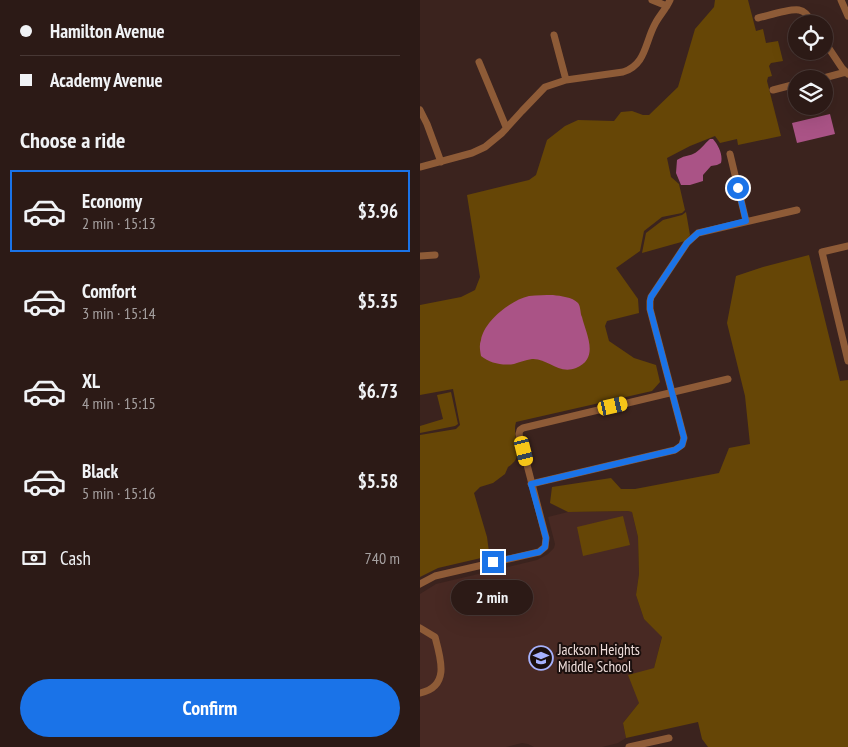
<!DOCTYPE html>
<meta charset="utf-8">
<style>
:root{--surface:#2c1a16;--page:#382723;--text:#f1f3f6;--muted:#a6a1a1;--line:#483835;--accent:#1a73e8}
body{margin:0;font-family:"PT Sans Narrow",sans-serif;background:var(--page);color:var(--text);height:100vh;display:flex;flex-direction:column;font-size:19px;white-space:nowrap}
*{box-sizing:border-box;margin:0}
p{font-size:16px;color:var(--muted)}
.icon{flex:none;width:28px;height:28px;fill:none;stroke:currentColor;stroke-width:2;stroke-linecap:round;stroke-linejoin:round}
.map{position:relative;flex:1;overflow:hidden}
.panel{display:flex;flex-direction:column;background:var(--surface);width:420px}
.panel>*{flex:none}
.banner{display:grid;align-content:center;height:110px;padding:0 20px;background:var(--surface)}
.controls{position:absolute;left:368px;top:15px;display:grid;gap:10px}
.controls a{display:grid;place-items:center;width:45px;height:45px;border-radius:50%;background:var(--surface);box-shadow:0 5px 20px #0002,0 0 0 1px var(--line);font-size:25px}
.end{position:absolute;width:22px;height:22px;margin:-11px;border:6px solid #1a73e8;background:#fff;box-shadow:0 0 0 2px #fff}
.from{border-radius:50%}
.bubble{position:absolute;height:35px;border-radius:18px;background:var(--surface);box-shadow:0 5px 20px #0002,0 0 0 1px var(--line);font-size:16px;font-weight:600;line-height:35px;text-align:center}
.car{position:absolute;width:15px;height:30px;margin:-15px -8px;border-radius:6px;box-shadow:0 0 4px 1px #0007;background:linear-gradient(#f5c518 24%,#345 0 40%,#f5c518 0 76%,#345 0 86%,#f5c518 0)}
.banner b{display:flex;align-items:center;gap:18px;height:48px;font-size:19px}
.banner b+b{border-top:1px solid var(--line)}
.banner i{width:12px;height:12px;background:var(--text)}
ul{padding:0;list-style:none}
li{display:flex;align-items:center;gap:15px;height:82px;margin:0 10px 8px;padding:0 10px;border:2px solid transparent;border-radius:0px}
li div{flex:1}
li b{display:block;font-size:19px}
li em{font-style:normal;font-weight:600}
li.selected{border-color:var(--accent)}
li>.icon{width:45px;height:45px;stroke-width:1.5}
h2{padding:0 20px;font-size:22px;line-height:60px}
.pay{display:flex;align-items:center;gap:12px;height:55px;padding:0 20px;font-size:19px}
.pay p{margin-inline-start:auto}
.button{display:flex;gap:10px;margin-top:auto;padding:10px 20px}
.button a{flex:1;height:58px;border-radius:30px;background:var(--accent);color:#fff;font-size:20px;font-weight:600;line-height:58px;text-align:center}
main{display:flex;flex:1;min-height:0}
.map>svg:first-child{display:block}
</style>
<main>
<section class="panel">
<div class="banner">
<b><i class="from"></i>Hamilton Avenue</b>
<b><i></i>Academy Avenue</b>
</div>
<h2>Choose a ride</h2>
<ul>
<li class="selected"><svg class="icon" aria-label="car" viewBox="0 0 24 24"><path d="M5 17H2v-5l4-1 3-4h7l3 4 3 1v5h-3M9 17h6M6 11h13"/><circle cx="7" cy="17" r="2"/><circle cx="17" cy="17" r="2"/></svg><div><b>Economy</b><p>2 min · 15:13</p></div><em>$3.96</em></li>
<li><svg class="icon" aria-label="car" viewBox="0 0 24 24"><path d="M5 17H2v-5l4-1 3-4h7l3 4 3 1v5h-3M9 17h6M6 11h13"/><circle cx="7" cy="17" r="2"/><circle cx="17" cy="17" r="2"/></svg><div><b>Comfort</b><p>3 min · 15:14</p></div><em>$5.35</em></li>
<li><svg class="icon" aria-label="car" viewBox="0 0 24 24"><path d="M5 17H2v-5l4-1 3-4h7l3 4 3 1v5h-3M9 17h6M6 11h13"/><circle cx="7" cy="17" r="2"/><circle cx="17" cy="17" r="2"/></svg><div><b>XL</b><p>4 min · 15:15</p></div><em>$6.73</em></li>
<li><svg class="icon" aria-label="car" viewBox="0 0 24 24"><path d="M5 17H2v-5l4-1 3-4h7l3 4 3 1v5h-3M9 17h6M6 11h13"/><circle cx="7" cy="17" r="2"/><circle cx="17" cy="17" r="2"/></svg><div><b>Black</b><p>5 min · 15:16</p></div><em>$5.58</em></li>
</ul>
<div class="pay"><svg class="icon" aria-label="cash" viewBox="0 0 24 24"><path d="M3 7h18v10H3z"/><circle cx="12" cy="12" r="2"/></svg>Cash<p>740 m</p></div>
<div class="button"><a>Confirm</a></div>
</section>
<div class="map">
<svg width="428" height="747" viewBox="0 0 428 747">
<rect width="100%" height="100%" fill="#3b231e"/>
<path fill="#482923" d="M208,511l4,1 6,25 1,37 -3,21 8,24 18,17 -8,32 -15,35 -16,20 3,15 -8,5 -16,4h-68l-6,-3 -6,-1 -16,4h-86v-153l16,-10 101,-24 11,-6 6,-6 1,-4 -7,-27 20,-5z"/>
<path fill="#664606" d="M295,0h33l8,31 7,-2 3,14 12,-2 5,20 -12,2 -2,3 3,10 -4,1 -1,4 14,55 -43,9 -1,-6 -17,4 -5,-7 -25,10 -23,12 4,19 8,7 6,26 -3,3 -20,4 -18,14 -4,20 -24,17 22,31 1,14 -32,8 -2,5 4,15 25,17 22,7 4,17 -8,9 -136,31c-5,16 11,33 -8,45l-3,7 -12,9 -13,4 -6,6 13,44 2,15 -8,6 -43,10 -18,9v-142l36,-6 4,-4 -7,-36 -33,6v-90l41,-8 14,-7 5,-13 -13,-82 62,-15 7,-5 11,-35 18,-14 13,-6 36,1 7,-9 11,-1 11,4h6l29,-28 17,-58 19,-22z
M266,212l4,23 -5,6 -43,12 4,-20 17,-13 19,-5z
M389,255l31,126 8,-1v367h-140l-6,-8 -4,-17 -72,16 -3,-15 16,-20 -11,-28 26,-7 8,-31 -18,-18 -8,-24 3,-21 -1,-37 -6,-25 -4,-1 -60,1 -18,-9 2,-16 59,-9 10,11h14l84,-16 10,-25 21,-4 -5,-48 -18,-73 9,-47 27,-9z
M31,392l7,32 -3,2 -35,7v-7l23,-7 -6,-24z
M203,516l7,29 -47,11 -6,-29z"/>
<path fill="#aa5386" d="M410,114l5,20 -38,9 -5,-20z
M290,139h3c6,7 10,16 8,24l-4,2 -6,1 -8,9v6l-13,4h-9l-5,-12 1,-13c6,-4 11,-4 16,-6 7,-3 11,-10 17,-15z
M133,295c8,1 19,2 25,8 3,4 2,10 4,14 4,17 18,41 -6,51 -18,7 -28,-10 -44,-9 -7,1 -12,3 -18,5 -12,2 -24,-1 -33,-8 -1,-6 -2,-11 0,-16 3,-19 30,-40 48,-44 8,-1 16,-1 24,-1z"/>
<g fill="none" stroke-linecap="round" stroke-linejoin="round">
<path stroke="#8e5b37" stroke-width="7" d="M232,0l15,6
M421,0l7,16
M338,18c9,-2 33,-10 41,-8 7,1 11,8 14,14
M134,35l12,45
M404,41l18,27 6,6
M59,62l27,65
M400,79l26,-7
M353,90l23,-6
M0,110l7,14 14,38
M310,154l16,67
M0,167l52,-14 13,-6 17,-14 20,-22 23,-24 21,-7 57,-8c23,-7 22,-30 32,-48 4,-8 11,-15 15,-24
M428,246l-26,6 26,109
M0,256l15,-1
M111,484l144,-34 7,-5 2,-7 -34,-129v-8l1,-4 36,-54 11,-10 99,-23
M0,584l15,-8 104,-24 6,-5 1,-9 -27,-104 1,-4 3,-2 205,-49
M0,628l15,9c6,22 15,50 -15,56
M209,747l40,-9"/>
</g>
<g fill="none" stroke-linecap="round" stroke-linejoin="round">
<path stroke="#1a73e8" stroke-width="6" d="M73,562l46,-10 6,-5 1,-9 -15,-54 144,-34 7,-5 2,-7 -34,-129v-8l1,-4 36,-54 11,-10 48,-12 -8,-33"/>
</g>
<defs>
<g id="school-ring" transform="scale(1.25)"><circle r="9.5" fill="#1a0f0d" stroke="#a6b1fc" stroke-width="1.5"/><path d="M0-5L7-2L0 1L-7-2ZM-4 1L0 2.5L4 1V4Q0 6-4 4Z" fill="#a6b1fc"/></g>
</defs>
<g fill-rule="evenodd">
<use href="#school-ring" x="121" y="658"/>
</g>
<g text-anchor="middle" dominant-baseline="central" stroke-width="4" stroke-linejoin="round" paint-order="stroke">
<g font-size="15" fill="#eeddda" stroke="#1a0f0d" text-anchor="start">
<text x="138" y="649">Jackson Heights<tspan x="138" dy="17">Middle School</tspan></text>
</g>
</g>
</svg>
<div class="controls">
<a><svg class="icon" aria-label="locate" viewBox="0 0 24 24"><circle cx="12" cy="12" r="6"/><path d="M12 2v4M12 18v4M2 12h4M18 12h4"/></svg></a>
<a><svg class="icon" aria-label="layers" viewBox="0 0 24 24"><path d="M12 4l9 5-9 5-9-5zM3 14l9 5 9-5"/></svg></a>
</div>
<i class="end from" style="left:318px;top:188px"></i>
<i class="end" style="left:73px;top:562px"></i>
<div class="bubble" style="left:31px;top:580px;width:82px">2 min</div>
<i class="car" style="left:193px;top:406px;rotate:77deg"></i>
<i class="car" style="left:104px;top:451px;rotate:166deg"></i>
</div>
</main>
